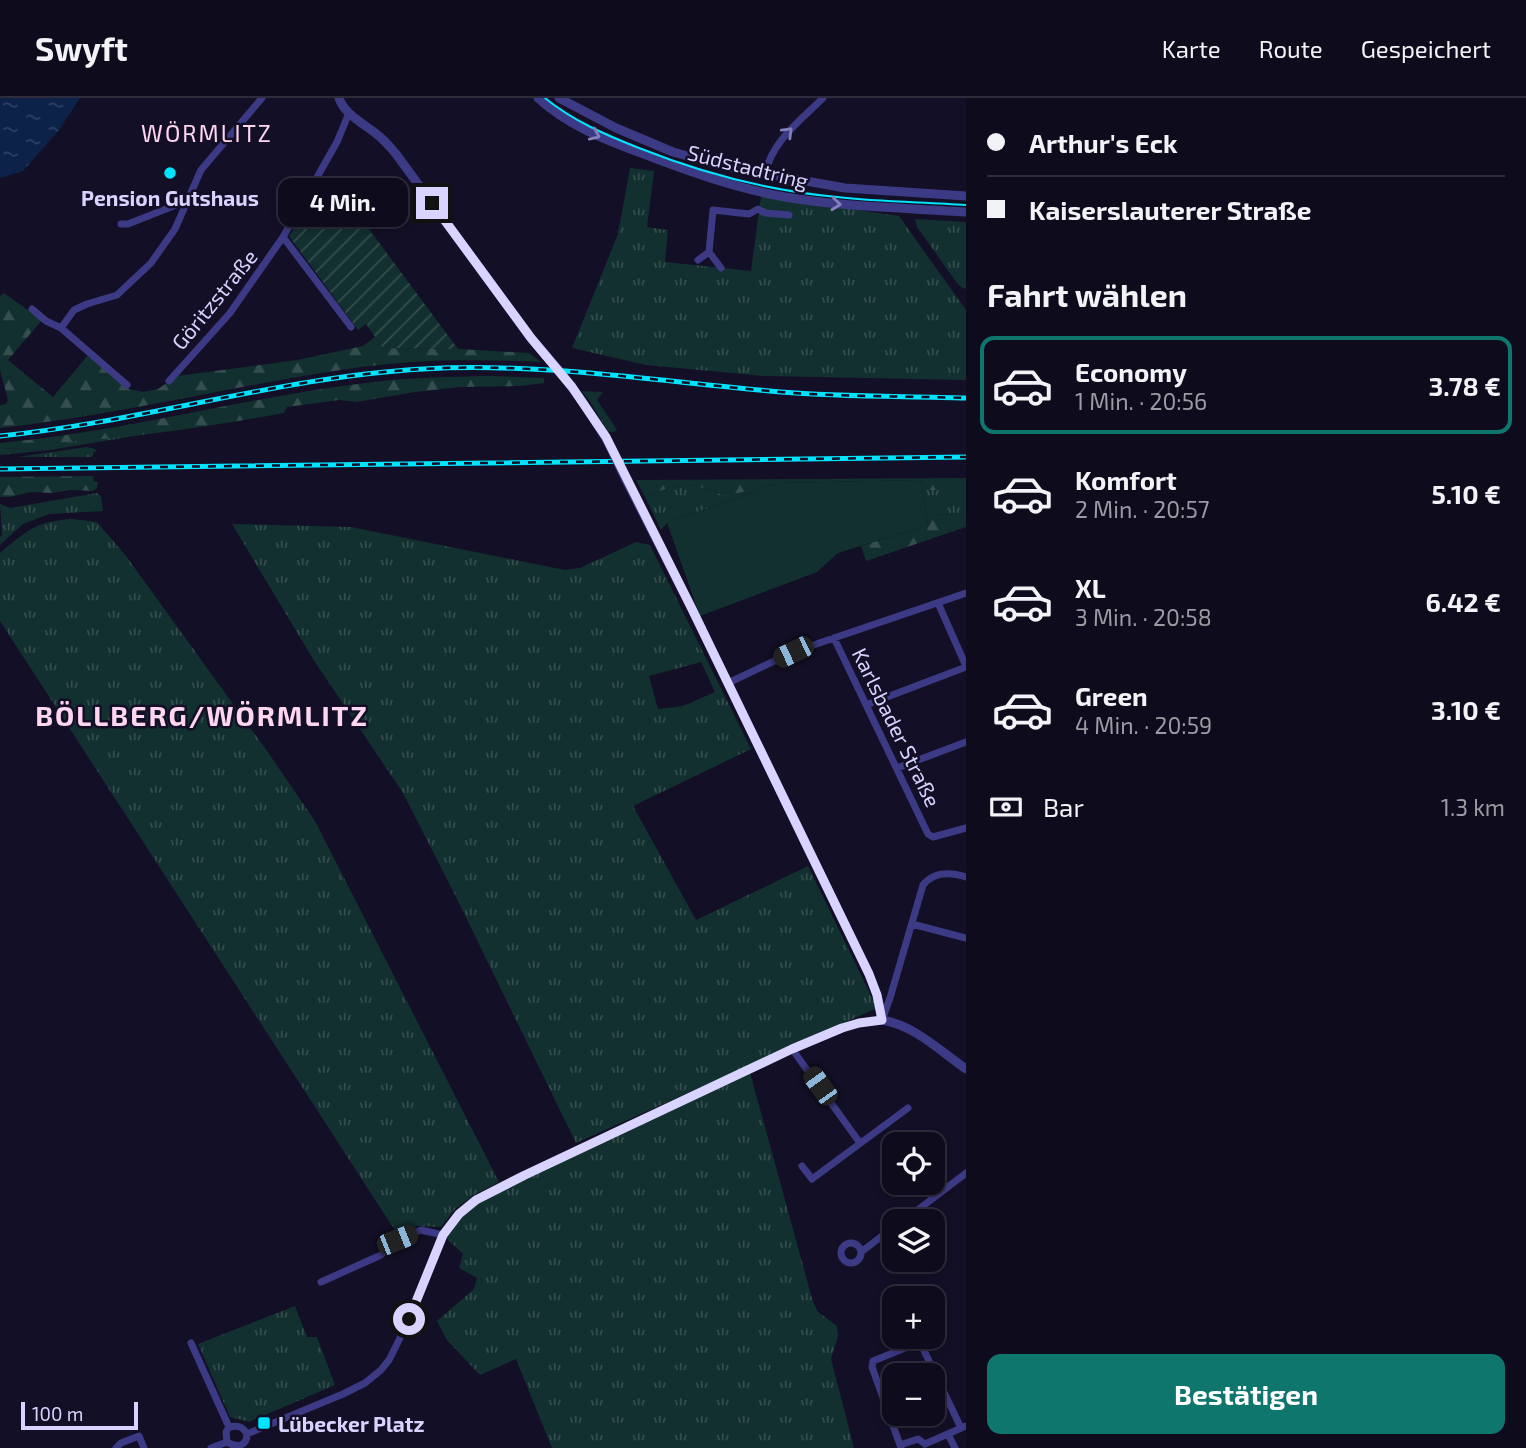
<!DOCTYPE html>
<html lang="de">
<meta charset="utf-8">
<style>
:root{--surface:#0e0b1c;--page:#1c1929;--text:#f1f3f6;--muted:#9b9ba3;--line:#2e2b3b;--accent:#0f766e}
body{margin:0;font-family:"Exo 2",sans-serif;background:var(--page);color:var(--text);height:100vh;display:flex;flex-direction:column;font-size:26px;white-space:nowrap}
*{box-sizing:border-box;margin:0}
p{font-size:23px;color:var(--muted)}
.icon{flex:none;width:38px;height:38px;fill:none;stroke:currentColor;stroke-width:2;stroke-linecap:round;stroke-linejoin:round}
.map{position:relative;flex:1;overflow:hidden}
.drawer{display:flex;flex-direction:column;background:var(--surface);width:560px}
.drawer>*{flex:none}
.hud{display:grid;align-content:center;height:154px;padding:0 21px;background:var(--surface)}
.buttons{position:absolute;left:882px;top:1034px;display:grid;gap:14px}
.buttons a{display:grid;place-items:center;width:63px;height:63px;border-radius:14px;background:var(--surface);box-shadow:0 4px 10px #0003,0 0 0 2px var(--line);font-size:35px}
.scale{position:absolute;left:21px;bottom:18px;width:117px;box-sizing:border-box;padding-left:7px;border:4px solid #d9d4ff;border-top:0;font-size:19px;line-height:24px;white-space:nowrap;color:#d9d4ff;-webkit-text-stroke:5px #130f26;paint-order:stroke}
.end{position:absolute;width:32px;height:32px;margin:-16px;border:9px solid #d9d4ff;background:#111;box-shadow:0 0 0 4px #111}
.from{border-radius:50%}
.bubble{position:absolute;height:49px;border-radius:14px;background:var(--surface);box-shadow:0 4px 10px #0003,0 0 0 2px var(--line);font-size:23px;font-weight:700;line-height:49px;text-align:center}
.car{position:absolute;width:21px;height:42px;margin:-21px -10px;border-radius:9px;box-shadow:0 0 5px 2px #0007;background:linear-gradient(#222 24%,#8ab4d8 0 40%,#222 0 76%,#8ab4d8 0 86%,#222 0)}
.hud b{display:flex;align-items:center;gap:24px;height:66px;font-size:26px}
.hud b+b{border-top:2px solid var(--line)}
.hud i{width:18px;height:18px;background:var(--text)}
ul{padding:0;list-style:none}
li{display:flex;align-items:center;gap:21px;height:98px;margin:0 14px 10px;padding:0 7px;border:4px solid transparent;border-radius:14px}
li div{flex:1}
li b{display:block;font-size:26px}
li em{font-style:normal;font-weight:700}
li.selected{border-color:var(--accent)}
li>.icon{width:63px;height:63px;stroke-width:1.5}
h2{padding:0 21px;font-size:32px;line-height:84px}
.pay{display:flex;align-items:center;gap:18px;height:77px;padding:0 21px;font-size:26px}
.pay p{margin-inline-start:auto}
.primary-button{display:flex;gap:14px;margin-top:auto;padding:14px 21px}
.primary-button a{flex:1;height:80px;border-radius:14px;background:var(--accent);color:#fff;font-size:28px;font-weight:700;line-height:80px;text-align:center}
header{display:flex;align-items:center;gap:42px;box-sizing:border-box;height:98px;padding:0 35px;background:var(--surface);border-bottom:2px solid var(--line)}
header strong{font-size:33px}
nav{display:flex;gap:38px;margin-inline-start:auto;font-size:24px}
main{display:flex;flex:1;min-height:0}
.map>svg:first-child{display:block}
</style>
<header>
<strong>Swyft</strong>
<nav><a>Karte</a><a>Route</a><a>Gespeichert</a></nav>
</header>
<main>
<div class="map">
<svg width="966" height="1350" viewBox="0 0 966 1350">
<defs>
<pattern id="grass-tufts" width="24" height="20" patternUnits="userSpaceOnUse" patternTransform="scale(1.75)"><rect width="24" height="20" fill="#12302f"/><path d="M3 7l-1-3M5 7V3M7 7l1-3M15 17l-1-3M17 17v-4M19 17l1-3" fill="none" stroke="#344d4e"/></pattern>
<pattern id="forest-firs" width="22" height="20" patternUnits="userSpaceOnUse" patternTransform="scale(1.75)"><rect width="22" height="20" fill="#12302f"/><path d="M5 1l3.5 6h-7zM16 11l3.5 6h-7z" fill="#344d4e"/></pattern>
<pattern id="garden-furrows" width="10" height="10" patternUnits="userSpaceOnUse" patternTransform="scale(1.75)"><rect width="10" height="10" fill="#12302f"/><path d="M-1 1l2-2M0 10L10 0M9 11l2-2" fill="none" stroke="#344d4e"/></pattern>
<pattern id="water-ripples" width="26" height="14" patternUnits="userSpaceOnUse" patternTransform="scale(1.75)"><rect width="26" height="14" fill="#0c2248"/><path d="M2 4q2-2 4 0t4 0M15 11q2-2 4 0t4 0" fill="none" stroke="#2f4163"/></pattern>
</defs>
<rect width="100%" height="100%" fill="#130f26"/>
<path fill="url(#grass-tufts)" fill-rule="evenodd" d="M630,70l24,3 -7,56 21,3 -3,32 86,9 10,-75 138,20 67,94v70l-201,-4 -119,-11 -74,-17 46,-114z
M915,121l51,3v67l-5,-2 -4,-4 -40,-56z
M582,293l21,1 -6,8 20,30c-3,3 -7,3 -10,0l-16,-27z
M152,335l-102,17 -50,5v-7l48,2 4,-7z
M87,349l8,2 1,3h-3l-1,5h-74z
M921,382l9,10h36v24l-35,1 -3,10z
M778,385l-111,40 -6,7 -16,-33 25,-10 24,-2 30,10z
M97,395l4,3 2,15 -54,3 -26,10 -23,21v-8l2,-2 -2,-31 10,4z
M72,421l25,3 29,34 141,195 48,70 184,361 -25,13 -19,14 -14,18 -23,-1 -20,9 -398,-614v-68c28,-23 34,-31 72,-34z
M232,426l119,3 214,43 15,-2 56,-26 14,3 101,204 -118,57 63,114 112,-54 69,142 -301,135 -120,-246 -53,-104 -90,-134zM701,564l14,30 -32,14 -25,3 -9,-33z
M749,971l64,233 5,10 19,14 1,10 -7,23 23,89h-302l-36,-89 -36,16 -33,-35 -10,-19 37,-32 3,-11 -18,-10 4,-14 -20,-19 33,-35z
M295,1208l12,31h10l18,48 -86,37 -19,-5 -32,-73z"/>
<path fill="url(#forest-firs)" d="M4,195l38,27 -34,40 45,37 35,-42 41,34 14,3 15,-3 19,-13 120,-16 66,-14 12,-9 8,11 75,1 71,4 12,9c-60,-3 -120,-3 -180,5 -121,17 -240,48 -361,61v-23l6,-1 2,-4 -8,-30v-74z
M491,278l53,2v5l-24,3 -60,1 -45,5 -59,10 -17,-2 -52,7 -3,6c-77,14 -154,25 -232,30l-4,7 -48,-2v-5c126,-11 248,-47 374,-61 39,-5 78,-5 117,-6z
M93,378l1,6h4l-1,6 -4,3 -22,-1 -20,3 -20,-1 -21,5h-10v-20z
M966,380v12h-36l-9,-10 -143,3 -40,10 -14,2 -30,-10 -24,2 -25,10 -9,-17z
M966,416v13l-100,34 -5,-15 67,-21 3,-10z"/>
<path fill="#12302f" d="M921,382l7,45 -90,28 -21,19 -117,44 -33,-93 111,-40z"/>
<path fill="url(#garden-furrows)" d="M340,92l118,159 -75,-1 -17,-24 -8,6 -69,-94 22,-33 10,6z"/>
<path fill="url(#water-ripples)" d="M0,0h80l-21,32 -36,41 -23,7z"/>
<g fill="none" stroke-linecap="round" stroke-linejoin="round">
<path stroke="#3d3a85" stroke-width="7" d="M765,76c7,-33 35,-53 58,-76
M121,126h7l48,-19 11,-2
M283,139l68,90
M709,154l12,16
M698,162l11,-8 4,-42 36,4 9,-5 7,4 24,2
M32,211l14,12 15,7 66,57
M61,230l13,-18 13,-6 30,-9 34,-32 24,-34 26,-59 61,-72
M169,283l61,-68 53,-76 54,-95 12,-29
M938,505l28,63
M834,540l94,196 5,3 33,-9
M728,585l65,-31 173,-59
M866,607l100,-38
M897,670l69,-26
M912,826l54,14
M792,951l68,94
M802,1068l10,13 96,-71
M902,1124l64,-49
M841 1155a10 10 0 1 1 20 0a10 10 0 1 1-20 0Z
M861,1154l33,-25
M321,1184l60,-27 16,-15 24,-10 22,5
M191,1245l38,84
M247,1336l96,-40 22,-11 16,-13 8,-10 11,-22 43,-103 16,-21 17,-14 49,-25 267,-126 50,-21 17,-5 23,-3 8,-22 33,-113c11,-14 27,-13 43,-8
M948,1336l7,14
M227,1344l-1,-10 3,-5c9,-2 13,-1 18,7
M227,1344c9,6 20,5 20,-8
M925,1346l41,-18
M900,1347l-28,-78 1,-6 47,-19 41,86
M116,1350l5,-5 18,-7 5,12
M211,1350l16,-6
M901,1350l-1,-3 18,-6 7,5"/>
<path stroke="#3d3a85" stroke-width="9" d="M339,0c6,18 28,27 41,39 6,5 11,11 16,17l135,184 31,36 20,27 25,39
M538,0c29,27 67,42 103,55 47,18 94,35 144,44 59,10 120,11 181,15
M559,0l57,30 57,24 50,14 122,22 121,8
M626,382l66,129 177,365 8,21 5,25c32,5 58,31 84,49"/>
<path stroke="#00e5ff" stroke-width="2" d="M545,0c28,23 61,37 94,50 63,25 131,43 198,49 43,5 86,5 129,8"/>
<g stroke="#00e5ff" stroke-width="5">
<path id="rail" d="M0,338c142,-14 280,-59 423,-67 119,-7 239,13 358,23 61,5 124,4 185,6
M0,371l966,-12"/>
</g>
<use href="#rail" stroke="#130f26" stroke-width="2.5" stroke-dasharray="8" stroke-linecap="butt"/>
<path stroke="#3d3a85" stroke-width="9" d="M607,342l19,40"/>
</g>
<defs><path id="oneway-chevron" d="M-2-3.5L2.5 0L-2 3.5" fill="none" stroke-width="1.6" stroke-linecap="round" stroke-linejoin="round" transform="scale(1.75)"/></defs>
<g stroke="#837fbc">
<use href="#oneway-chevron" transform="translate(788 34) rotate(-45)"/>
<use href="#oneway-chevron" transform="translate(595 37) rotate(24)"/>
<use href="#oneway-chevron" transform="translate(836 106) rotate(6)"/>
</g>
<g fill="none" stroke-linecap="round" stroke-linejoin="round">
<path stroke="#d9d4ff" stroke-width="9" d="M409,1221l34,-84 16,-21 17,-14 49,-25 267,-126 50,-21 17,-5 23,-3 -5,-25 -8,-21 -177,-365 -86,-172 -34,-50 -41,-49 -99,-135"/>
</g>
<g fill="#00e5ff" stroke="#130f26" stroke-width="2.5">
<circle cx="170" cy="75" r="7"/>
<rect x="257" y="1318" width="14" height="14" rx="3.5"/>
</g>
<g text-anchor="middle" dominant-baseline="central" stroke-width="5" stroke-linejoin="round" paint-order="stroke">
<g font-size="21" fill="#d9d4ff" stroke="#130f26">
<text transform="translate(748 68) rotate(14)">Südstadtring</text>
<text transform="translate(214 201) rotate(-51)">Göritzstraße</text>
<text transform="translate(897 629) rotate(64)">Karlsbader Straße</text>
</g>
<g font-size="21" font-weight="bold" fill="#d9d4ff" stroke="#130f26">
<text x="170" y="99">Pension Gutshaus</text>
<text x="278" y="1325" text-anchor="start">Lübecker Platz</text>
</g>
<g font-size="23" letter-spacing="2" fill="#ffd6f0" stroke="#130f26">
<text x="207" y="35">WÖRMLITZ</text>
</g>
<g font-size="28" font-weight="bold" letter-spacing="2" fill="#ffd6f0" stroke="#130f26">
<text x="202" y="617">BÖLLBERG/WÖRMLITZ</text>
</g>
</g>
</svg>
<div class="buttons">
<a><svg class="icon" aria-label="locate" viewBox="0 0 24 24"><circle cx="12" cy="12" r="6"/><path d="M12 2v4M12 18v4M2 12h4M18 12h4"/></svg></a>
<a><svg class="icon" aria-label="layers" viewBox="0 0 24 24"><path d="M12 4l9 5-9 5-9-5zM3 14l9 5 9-5"/></svg></a>
<a>+</a>
<a>−</a>
</div>
<div class="scale">100 m</div>
<i class="end from" style="left:409px;top:1221px"></i>
<i class="end" style="left:432px;top:105px"></i>
<div class="bubble" style="left:278px;top:80px;width:130px">4 Min.</div>
<i class="car" style="left:793px;top:554px;rotate:244deg"></i>
<i class="car" style="left:820px;top:988px;rotate:324deg"></i>
<i class="car" style="left:397px;top:1142px;rotate:68deg"></i>
</div>
<section class="drawer">
<div class="hud">
<b><i class="from"></i>Arthur's Eck</b>
<b><i></i>Kaiserslauterer Straße</b>
</div>
<h2>Fahrt wählen</h2>
<ul>
<li class="selected"><svg class="icon" aria-label="car" viewBox="0 0 24 24"><path d="M5 17H2v-5l4-1 3-4h7l3 4 3 1v5h-3M9 17h6M6 11h13"/><circle cx="7" cy="17" r="2"/><circle cx="17" cy="17" r="2"/></svg><div><b>Economy</b><p>1 Min. · 20:56</p></div><em>3.78 €</em></li>
<li><svg class="icon" aria-label="car" viewBox="0 0 24 24"><path d="M5 17H2v-5l4-1 3-4h7l3 4 3 1v5h-3M9 17h6M6 11h13"/><circle cx="7" cy="17" r="2"/><circle cx="17" cy="17" r="2"/></svg><div><b>Komfort</b><p>2 Min. · 20:57</p></div><em>5.10 €</em></li>
<li><svg class="icon" aria-label="car" viewBox="0 0 24 24"><path d="M5 17H2v-5l4-1 3-4h7l3 4 3 1v5h-3M9 17h6M6 11h13"/><circle cx="7" cy="17" r="2"/><circle cx="17" cy="17" r="2"/></svg><div><b>XL</b><p>3 Min. · 20:58</p></div><em>6.42 €</em></li>
<li><svg class="icon" aria-label="car" viewBox="0 0 24 24"><path d="M5 17H2v-5l4-1 3-4h7l3 4 3 1v5h-3M9 17h6M6 11h13"/><circle cx="7" cy="17" r="2"/><circle cx="17" cy="17" r="2"/></svg><div><b>Green</b><p>4 Min. · 20:59</p></div><em>3.10 €</em></li>
</ul>
<div class="pay"><svg class="icon" aria-label="cash" viewBox="0 0 24 24"><path d="M3 7h18v10H3z"/><circle cx="12" cy="12" r="2"/></svg>Bar<p>1.3 km</p></div>
<div class="primary-button"><a>Bestätigen</a></div>
</section>
</main>
